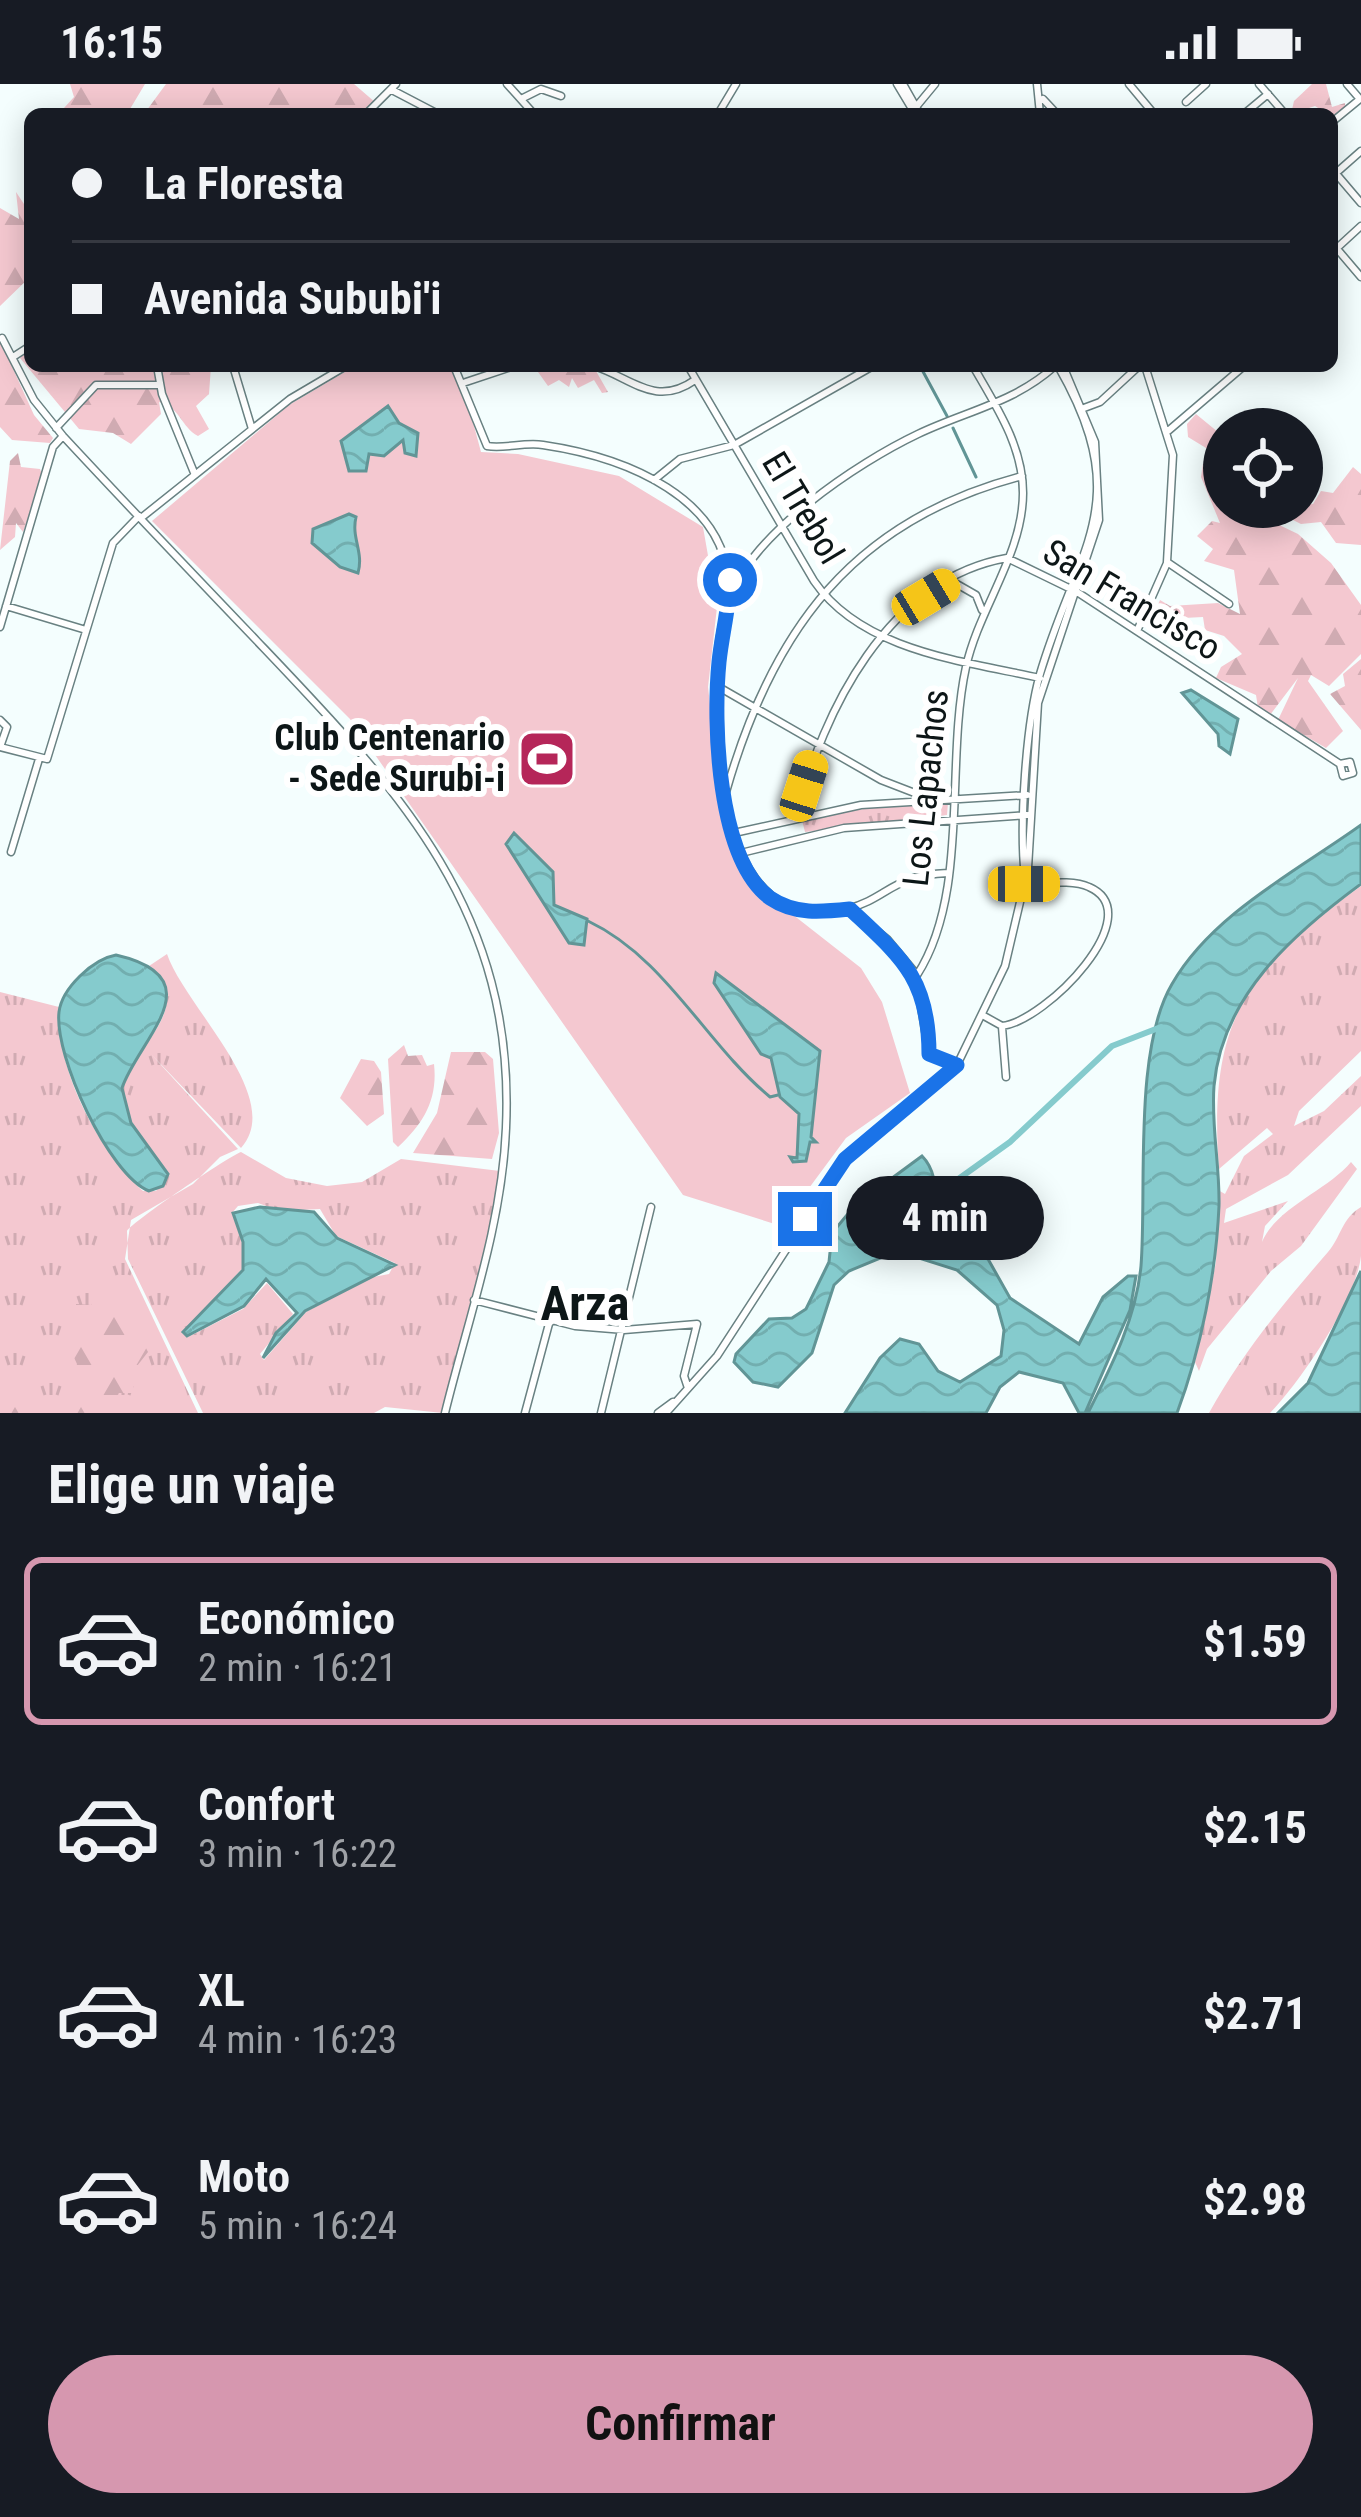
<!DOCTYPE html>
<html lang="es">
<meta charset="utf-8">
<style>
:root{--surface:#171b24;--page:#242831;--text:#f1f3f6;--muted:#9ea1a6;--line:#363941;--accent:#d697af}
body{margin:0;font-family:"Roboto Condensed",sans-serif;background:var(--page);color:var(--text);height:100vh;display:flex;flex-direction:column;font-size:45px;white-space:nowrap}
*{box-sizing:border-box;margin:0}
p{font-size:39px;color:var(--muted)}
.icon{flex:none;width:66px;height:66px;fill:none;stroke:currentColor;stroke-width:2;stroke-linecap:round;stroke-linejoin:round}
.map{position:relative;height:1329px;overflow:hidden}
.side{display:flex;flex-direction:column;background:var(--surface);flex:1}
.side>*{flex:none}
.guide{position:absolute;left:24px;top:24px;width:1314px;height:264px;border-radius:18px;box-shadow:0 6px 30px #0003;display:grid;align-content:center;height:264px;padding:0 48px;background:var(--surface)}
.controls{position:absolute;left:1203px;top:324px;display:grid;gap:24px}
.controls a{display:grid;place-items:center;width:120px;height:120px;border-radius:50%;background:var(--surface);box-shadow:0 6px 30px #0003;font-size:60px}
.end{position:absolute;width:54px;height:54px;margin:-27px;border:15px solid #1a73e8;background:#fff;box-shadow:0 0 0 6px #fff}
.from{border-radius:50%}
.bubble{position:absolute;height:84px;border-radius:42px;background:var(--surface);box-shadow:0 6px 30px #0003;font-size:39px;font-weight:700;line-height:84px;text-align:center}
.car{position:absolute;width:36px;height:72px;margin:-36px -18px;border-radius:15px;box-shadow:0 0 9px 3px #0007;background:linear-gradient(#f5c518 24%,#345 0 40%,#f5c518 0 76%,#345 0 86%,#f5c518 0)}
.guide b{display:flex;align-items:center;gap:42px;height:114px;font-size:45px}
.guide b+b{border-top:3px solid var(--line)}
.guide i{width:30px;height:30px;background:var(--text)}
ul{padding:0;list-style:none}
li{display:flex;align-items:center;gap:36px;height:168px;margin:0 24px 18px;padding:0 24px;border:6px solid transparent;border-radius:18px}
li div{flex:1}
li b{display:block;font-size:45px}
li em{font-style:normal;font-weight:700}
li.active{border-color:var(--accent)}
li>.icon{width:108px;height:108px;stroke-width:1.5}
h2{padding:0 48px;font-size:54px;line-height:144px}
.action{display:flex;gap:24px;margin-top:auto;padding:24px 48px}
.action a{flex:1;height:138px;border-radius:72px;background:var(--accent);color:#111;font-size:48px;font-weight:700;line-height:138px;text-align:center}
.status{display:flex;justify-content:space-between;align-items:center;height:84px;padding:0 60px;background:var(--surface);direction:ltr}
.status svg{height:33px;fill:currentColor}
.map>svg:first-child{display:block}
</style>
<div class="status"><b>16:15</b><svg viewBox="0 0 49 12"><path d="M0 12V9h3v3zM5 12V6h3v6zM10 12V3h3v9zM15 12V0h3v12zM26 1h20v11H26zM47 4h2v5h-2z"/></svg></div>
<div class="map">
<svg width="1361" height="1329" viewBox="0 0 1361 1329">
<defs>
<pattern id="grass-tufts" width="24" height="20" patternUnits="userSpaceOnUse" patternTransform="scale(3)"><rect width="24" height="20" fill="#f4c8d0"/><path d="M3 7l-1-3M5 7V3M7 7l1-3M15 17l-1-3M17 17v-4M19 17l1-3" fill="none" stroke="#d0abb2"/></pattern>
<pattern id="forest-firs" width="22" height="20" patternUnits="userSpaceOnUse" patternTransform="scale(3)"><rect width="22" height="20" fill="#f4c8d0"/><path d="M5 1l3.5 6h-7zM16 11l3.5 6h-7z" fill="#d0abb2"/></pattern>
<pattern id="water-waves" width="16" height="10" patternUnits="userSpaceOnUse" patternTransform="scale(3)"><rect width="16" height="10" fill="#85cbcd"/><path d="M0 5q4-4 8 0t8 0" fill="none" stroke="#72aeaf"/></pattern>
</defs>
<rect width="100%" height="100%" fill="#f4fefe"/>
<path fill="url(#grass-tufts)" fill-rule="evenodd" d="M948,719l-1,12 -142,17 -3,-12 67,-12z
M1361,802v165l-62,60 -5,15 30,-15 37,-35v30l-73,69 -62,34 -2,14 64,-22 -23,25 -3,16c14,-34 66,-52 89,-80l6,7 -56,77 -30,25 -64,78 -8,22 -4,-9 21,-100 2,-72 7,4 19,-38 29,-22 -6,-6 -48,41c-11,-146 25,-199 142,-283z
M167,870c18,53 119,144 74,194l-90,-94 87,95 -18,8 -27,27 -62,36 -6,39 73,154h-198v-421l59,15c-3,64 39,142 84,184h13l13,-17c-13,-21 -36,-41 -44,-64 -16,-49 52,-76 41,-124l-20,-18z
M241,1068l45,26 41,8 35,-4 39,-23 99,12 -14,81 -43,161 -58,-6 -11,6h-171l-75,-154 -1,-28c5,-9 102,-75 114,-79zM258,1119l22,8 40,-2 16,27 59,27 -6,11 -26,5 -57,33 -42,48 -4,-6 33,-40 -26,-31 -24,26 -55,28 -6,-4 60,-64v-27l-10,-29 6,-7z
M1361,1123c0,16 0,33 0,49 -5,44 -60,125 -91,157h-61c33,-60 74,-109 119,-161 13,-15 14,-34 33,-45z"/>
<path fill="url(#forest-firs)" d="M70,0h75l-18,30h-58l-5,-6 10,-11z
M166,0h188l22,19 -13,11h-219z
M1312,0h14l6,23 13,-4v7l-13,7 -17,-11 -24,8 3,-13z
M16,108l14,21v64l-30,29v-98l19,11z
M0,256l34,75 19,23 -3,5 -38,-3 -12,-13z
M30,265v17h181l-2,28 -13,12 13,23 -11,7c-17,-9 -18,-29 -39,-34l2,12 -30,30 -18,-11 -34,-4 -59,-71z
M548,282l48,5 12,21 -6,1 -8,-13 -16,8 -6,-10 -3,9 -10,-7 -11,6 -10,-14z
M1196,330l28,23v22l-36,-22 -1,-13z
M18,369l3,14 19,2 3,8 -20,55 -7,-9 -1,14 -15,13 10,-89z
M1213,374l11,7v42h37l12,15 25,12 33,29 30,42v49l-32,32 -18,-11 -3,6 35,50 -17,17 -48,-28 20,-42 -28,37 -12,-7 -2,-13 -40,-17 5,-11 21,-13 -18,-18 -19,-6 -2,-13 -39,2 -9,-8 5,-11 10,6 48,-3 22,11 -6,-44 -30,-9 9,-12 -16,-13 15,-15 8,2 -19,-46 2,-13z
M1353,383l8,7v71l-25,-2 -15,-21 -20,2 -24,-12 1,-5 35,-3 8,-13 12,2z
M1361,575v71l-31,-36 15,-8 -2,-12z
M404,961l4,11 14,-1 5,11 7,-2c4,36 -11,60 -36,83l-5,-5 -5,-83z
M451,968h34l8,7 6,74 -7,26 -79,-6 24,-40z
M361,975l13,2 7,11 3,42 -17,12 -27,-28z
M110,1194l38,74 -22,28 7,2v11h-14l-17,20h-91v-13l-11,7v-20l14,12 67,-2 -11,-10 7,-23 -6,-13 13,-12v-18l-7,-1 -1,-16 15,1 3,-20z"/>
<path fill="#f4c8d0" d="M355,282h95l13,19 18,67 37,2 101,22 84,51 14,80 -9,80 13,113 25,78 115,90 21,34 28,91 -64,45 -65,88 -98,-31 -333,-476 -198,-198 137,-116z"/>
<path fill="url(#water-waves)" stroke="#619596" stroke-width="3" d="M388,322l11,17 19,10 -2,23 -11,-3 -2,-13 -19,16 -15,-2 -3,17h-17l-8,-30z
M349,430l7,3c-5,21 8,35 2,56l-18,-6 -28,-24 1,-14z
M1191,606l47,29 -8,35 -11,-8 -1,-12 -36,-41z
M1361,741v59c-68,50 -139,112 -147,202 -3,40 6,80 5,120 -3,68 -18,143 -42,207h-89c23,-46 48,-94 53,-147 6,-77 -8,-216 31,-282 40,-70 125,-113 189,-159z
M514,749l39,39 1,33 33,14 -3,26 -15,-2 -63,-99z
M116,871c101,23 22,85 6,133l9,35 37,51 -5,12 -14,5c-40,-16 -95,-135 -90,-179 3,-24 34,-53 57,-57z
M716,889l104,78 -9,86 5,5h-6l-4,19 -13,1 -3,-5 7,1 2,-44 -19,-17 -9,-39 -10,-4 -47,-71z
M922,1072c11,11 16,31 11,47l-24,10 -20,-11 -9,-15z
M866,1108l67,48 55,19 22,39 69,46 24,-47 25,-21h8l-6,34 -45,103h-6l-16,-30 -44,-11 -19,15 -14,26h-141l35,-55 20,-19 19,5 19,27 22,11 41,-26 3,-26 -7,-25 -40,-35 -60,-19 -48,20 -15,14 -22,68 -34,34 -25,-5 -19,-20 2,-8 33,-35 23,-1 14,-9 23,-47 3,-29z
M260,1123l54,5 23,26 58,27 -90,46 -42,47 13,-25 21,-20 -31,-34 -22,27 -57,30 -4,-4 60,-62v-28l-10,-29z
M1361,1187v142h-83l30,-30z"/>
<g fill="none" stroke-linecap="round" stroke-linejoin="round">
<path stroke="#619596" stroke-width="3" d="M920,282l27,50
M953,344l23,49
M588,837c78,37 117,122 182,176l8,-2"/>
<path stroke="#85cbcd" stroke-width="6" d="M936,1111l74,-53 102,-96 49,-19"/>
<g stroke="#698182" stroke-width="9">
<path id="minor" d="M507,0l27,30
M897,0l18,30
M903,0l17,30
M1037,0l3,30
M1129,0l25,30
M1259,0l26,30
M1347,0l12,14
M392,6l46,24
M521,15l20,-10 20,7
M1043,15l14,15
M1186,18l20,-18
M916,23l19,-23
M366,30l30,-30
M718,30l18,-30
M1244,30l24,-20
M1332,38l28,-23
M1332,85l29,34
M1336,89l25,-22
M1332,159l29,34
M1337,164l24,-22
M2,254l32,62 29,36c64,69 129,137 194,205 139,146 259,268 249,487 -4,98 -38,191 -61,285
M13,273l17,-11
M157,282l5,28 33,81
M233,282l19,63
M454,282l33,80c18,3 37,-4 56,-1 81,12 188,52 186,149
M594,282c38,12 61,42 101,14
M688,282l126,215c48,70 149,80 226,97
M1145,282l28,89 -6,107 62,42
M463,299l51,-17
M1084,324l16,-6 39,-36
M56,344l40,-43h63
M1168,347l76,-65
M654,396l26,-21 54,-14 139,-79
M141,434l149,-119 56,-33
M955,499l21,12 6,15
M6,522l80,24
M0,543l53,-180 10,-11
M1137,547l30,-68
M717,602l164,94 44,17
M0,636l7,7 -7,20
M0,663l47,12 66,-216 26,-27
M726,708c46,-162 127,-272 296,-316
M797,732c25,-104 91,-237 210,-258l70,34 263,172 10,-2 3,11 -10,3 -3,-12
M734,749l127,-28 166,-10
M11,768l28,-93
M741,769l103,-25 183,-13
M948,789c-57,2 -59,25 -101,36 -85,22 -116,-59 -125,-128 -7,-57 -12,-126 7,-181 23,-67 128,-137 189,-166 48,-23 96,-31 137,-68
M1025,793c-6,-52 1,-153 15,-203 38,-129 97,-170 18,-308
M850,825l37,30 30,36c53,-82 28,-213 49,-308 13,-59 57,-113 57,-174 0,-47 -27,-87 -50,-127
M916,893l13,77 25,13
M984,932l18,10c44,-5 149,-112 87,-139 -17,-8 -46,-3 -65,-3
M1002,943l4,50
M474,1216l101,26 49,4 73,-6 -13,52 4,12
M525,1329l25,-93
M601,1329l50,-206
M658,1329l15,-11
M666,1329l51,-57 128,-197 112,-94 48,-99 23,-98 10,-165 61,-183 -4,-78 -32,-76"/>
</g>
<use href="#minor" stroke="#fff" stroke-width="6"/>
</g>
<g fill="none" stroke-linecap="round" stroke-linejoin="round">
<path stroke="#1a73e8" stroke-width="15" d="M730,496c-1,28 -8,54 -11,82 -6,61 -2,197 51,236 25,17 52,14 80,11 51,48 79,69 79,145l28,11 -112,94 -40,60"/>
</g>
<defs>
<g id="stadium-square" transform="scale(3)"><rect x="-9" y="-9" width="18" height="18" rx="4" fill="#b52659" stroke="#fff"/><path d="M0-5a6.5 5 0 1 0 0 10a6.5 5 0 1 0 0-10ZM-3.5-1.8h7v3.6h-7Z" fill="#fff"/></g>
</defs>
<g fill-rule="evenodd">
<use href="#stadium-square" x="547" y="675"/>
</g>
<g text-anchor="middle" dominant-baseline="central" stroke-width="12" stroke-linejoin="round" paint-order="stroke">
<g font-size="36" fill="#0d1617" stroke="#fff">
<text transform="translate(803 424) rotate(59)">El Trebol</text>
<text transform="translate(1132 516) rotate(31)">San Francisco</text>
<text transform="translate(926 704) rotate(-84)">Los Lapachos</text>
</g>
<g font-size="36" font-weight="bold" fill="#0d1617" stroke="#fff" text-anchor="end">
<text x="505" y="654">Club Centenario<tspan x="505" dy="41">- Sede Surubi-i</tspan></text>
</g>
<g font-size="48" font-weight="bold" fill="#0d1617" stroke="#fff">
<text x="585" y="1219">Arza</text>
</g>
</g>
</svg>
<div class="controls">
<a><svg class="icon" aria-label="locate" viewBox="0 0 24 24"><circle cx="12" cy="12" r="6"/><path d="M12 2v4M12 18v4M2 12h4M18 12h4"/></svg></a>
</div>
<i class="end from" style="left:730px;top:496px"></i>
<i class="end" style="left:805px;top:1135px"></i>
<div class="bubble" style="left:846px;top:1092px;width:198px">4 min</div>
<i class="car" style="left:926px;top:513px;rotate:59deg"></i>
<i class="car" style="left:804px;top:702px;rotate:18deg"></i>
<i class="car" style="left:1024px;top:800px;rotate:90deg"></i>
<div class="guide">
<b><i class="from"></i>La Floresta</b>
<b><i></i>Avenida Sububi'i</b>
</div>
</div>
<section class="side">
<h2>Elige un viaje</h2>
<ul>
<li class="active"><svg class="icon" aria-label="car" viewBox="0 0 24 24"><path d="M5 17H2v-5l4-1 3-4h7l3 4 3 1v5h-3M9 17h6M6 11h13"/><circle cx="7" cy="17" r="2"/><circle cx="17" cy="17" r="2"/></svg><div><b>Económico</b><p>2 min · 16:21</p></div><em>$1.59</em></li>
<li><svg class="icon" aria-label="car" viewBox="0 0 24 24"><path d="M5 17H2v-5l4-1 3-4h7l3 4 3 1v5h-3M9 17h6M6 11h13"/><circle cx="7" cy="17" r="2"/><circle cx="17" cy="17" r="2"/></svg><div><b>Confort</b><p>3 min · 16:22</p></div><em>$2.15</em></li>
<li><svg class="icon" aria-label="car" viewBox="0 0 24 24"><path d="M5 17H2v-5l4-1 3-4h7l3 4 3 1v5h-3M9 17h6M6 11h13"/><circle cx="7" cy="17" r="2"/><circle cx="17" cy="17" r="2"/></svg><div><b>XL</b><p>4 min · 16:23</p></div><em>$2.71</em></li>
<li><svg class="icon" aria-label="car" viewBox="0 0 24 24"><path d="M5 17H2v-5l4-1 3-4h7l3 4 3 1v5h-3M9 17h6M6 11h13"/><circle cx="7" cy="17" r="2"/><circle cx="17" cy="17" r="2"/></svg><div><b>Moto</b><p>5 min · 16:24</p></div><em>$2.98</em></li>
</ul>
<div class="action"><a>Confirmar</a></div>
</section>
